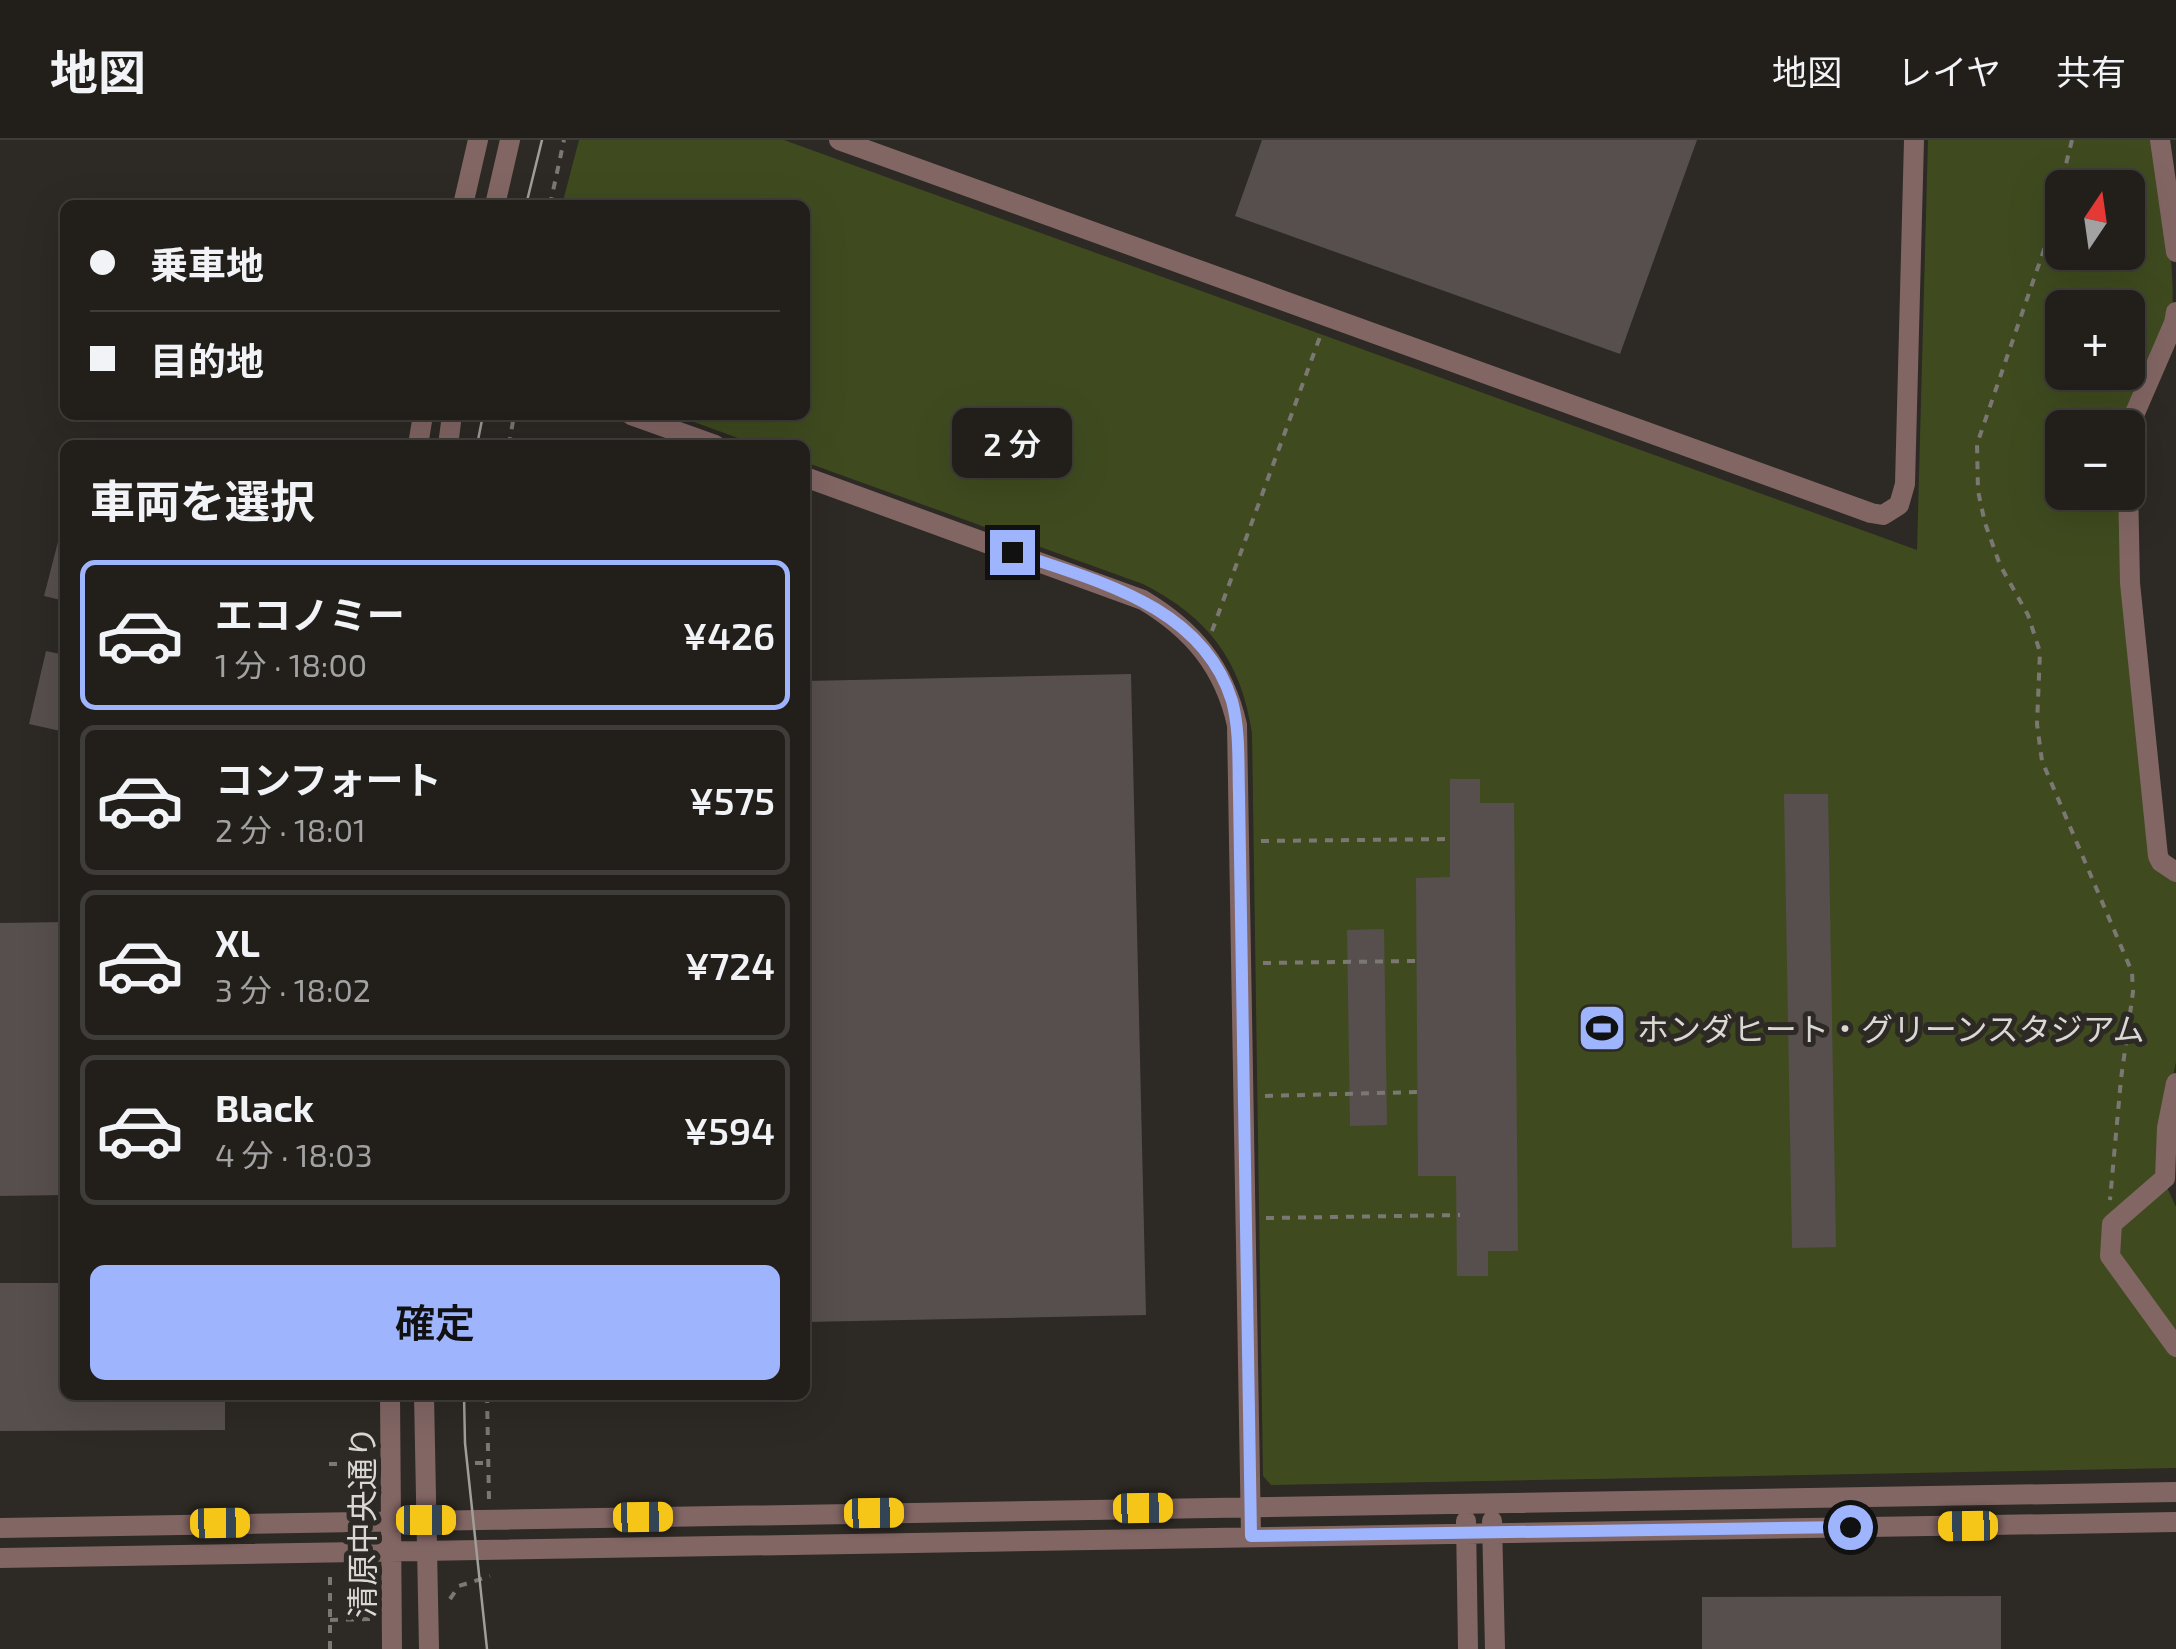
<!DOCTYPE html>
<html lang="ja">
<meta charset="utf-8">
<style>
:root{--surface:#221f1b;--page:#2e2c28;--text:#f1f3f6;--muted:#a2a2a3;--line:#3f3d3a;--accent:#9eb4fd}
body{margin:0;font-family:"Exo 2","Noto Sans JP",sans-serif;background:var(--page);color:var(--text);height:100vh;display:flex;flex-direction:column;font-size:38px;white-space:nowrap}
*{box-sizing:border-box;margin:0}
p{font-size:32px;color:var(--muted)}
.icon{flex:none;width:55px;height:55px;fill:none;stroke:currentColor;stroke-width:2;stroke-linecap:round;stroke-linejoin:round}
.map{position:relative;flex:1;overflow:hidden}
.sheet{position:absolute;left:60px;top:300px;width:750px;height:960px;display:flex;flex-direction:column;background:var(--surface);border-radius:15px;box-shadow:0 10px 40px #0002,0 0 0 2px var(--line)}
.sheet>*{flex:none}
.hud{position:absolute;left:60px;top:60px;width:750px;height:220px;border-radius:15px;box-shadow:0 10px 40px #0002,0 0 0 2px var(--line);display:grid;align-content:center;height:220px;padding:0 30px;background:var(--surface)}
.needle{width:65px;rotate:13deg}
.tools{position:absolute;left:2045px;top:30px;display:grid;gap:20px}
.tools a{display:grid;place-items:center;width:100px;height:100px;border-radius:15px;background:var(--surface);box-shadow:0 10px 40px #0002,0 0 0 2px var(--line);font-size:50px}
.end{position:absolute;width:45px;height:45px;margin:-22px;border:12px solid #9eb4fd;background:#111;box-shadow:0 0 0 5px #111}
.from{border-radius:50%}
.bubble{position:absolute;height:70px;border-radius:15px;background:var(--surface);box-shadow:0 10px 40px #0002,0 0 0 2px var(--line);font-size:32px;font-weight:600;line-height:70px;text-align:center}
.car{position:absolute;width:30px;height:60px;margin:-30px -15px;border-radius:12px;box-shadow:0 0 8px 2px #0007;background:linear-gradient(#f5c518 24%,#345 0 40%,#f5c518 0 76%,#345 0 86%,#f5c518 0)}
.hud b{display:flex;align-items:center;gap:35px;height:95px;font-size:38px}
.hud b+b{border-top:2px solid var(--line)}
.hud i{width:25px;height:25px;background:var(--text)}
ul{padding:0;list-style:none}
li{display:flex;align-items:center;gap:30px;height:150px;margin:0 20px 15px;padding:0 10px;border:5px solid var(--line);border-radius:15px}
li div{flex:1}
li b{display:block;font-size:38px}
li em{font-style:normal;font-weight:600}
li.on{border-color:var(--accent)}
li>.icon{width:90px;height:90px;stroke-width:1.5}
h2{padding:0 30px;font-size:45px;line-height:120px}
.cta{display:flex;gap:20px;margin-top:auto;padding:20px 30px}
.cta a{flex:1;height:115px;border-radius:15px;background:var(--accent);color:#111;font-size:40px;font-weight:600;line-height:115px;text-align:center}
header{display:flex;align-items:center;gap:60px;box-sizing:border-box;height:140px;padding:0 50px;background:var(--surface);border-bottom:2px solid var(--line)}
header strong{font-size:48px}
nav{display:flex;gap:55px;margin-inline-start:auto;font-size:35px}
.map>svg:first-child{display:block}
</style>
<header>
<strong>地図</strong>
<nav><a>地図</a><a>レイヤ</a><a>共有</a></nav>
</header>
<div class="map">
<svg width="2176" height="1509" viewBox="0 0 2176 1509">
<rect width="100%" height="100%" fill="#2d2924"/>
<path fill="#3f4b1f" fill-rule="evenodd" d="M579,0h205l1133,410 11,-410h227c6,56 21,118 17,174l-48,113 -62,1v64l60,1 34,368 20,19v182l-12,59 -4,51 16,35v261l-905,17 -8,-9 -11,-743c-11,-73 -44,-116 -109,-149l-338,-122v-17h-48l-82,-30h130v-210h-243zM2062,48h66v64h-66zM2062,168h66v64h-66z"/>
<path fill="#574f4d" d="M1262,0h435l-77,214 -385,-138z
M59,398l6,1v62l-21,-5z
M46,511l19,4v77l-36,-8z
M1131,534l15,641 -341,7v-641z
M1450,639h30v24h34l4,448h-30v25h-31l-1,-100h-38l-2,-298 34,-1z
M1784,654h44l8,453 -44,1z
M65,782v273l-65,1v-273z
M1384,789l3,196 -37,1 -3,-196z
M0,1143h65v112h160v35l-225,1z
M2001,1456v53h-299v-52z"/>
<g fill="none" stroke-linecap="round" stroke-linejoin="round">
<path stroke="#7b7874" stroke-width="4" stroke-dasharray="8 8" stroke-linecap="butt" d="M2072,0l-25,101 -70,203 1,47 7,32 15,42 28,50 12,37 -3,72 5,37 90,211 1,20 -12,87 -11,121
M550,65l14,-65
M509,305l5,-30
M1212,491l109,-297
M1261,701l192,-2
M1263,823l153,-2
M1265,956l152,-4
M1266,1078l194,-3
M487,1255l2,105
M475,1323h13
M329,1324h40
M450,1459l9,-13 31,-10
M330,1480l41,-1
M330,1509v-74"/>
<path stroke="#826664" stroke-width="20" d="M2160,0l16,112
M2128,289l46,-106 2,-11
M2128,344l2,99 28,273 3,6 15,10
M2176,943l-9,45 -2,50 -53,46 -2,32 66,91"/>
<path stroke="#826664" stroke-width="20" d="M839,0l1032,373 12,2 16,-10 6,-21 9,-344
M463,65l15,-65
M495,65l15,-65
M631,275l84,30
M418,305l5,-30
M448,305l4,-30
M805,337l338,123c50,30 81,67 94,125l14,811
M390,1255l2,254
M424,1255l5,254
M1466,1381l2,128
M1492,1381l3,128
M0,1388l2176,-36
M0,1418l2176,-36"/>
<path stroke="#a09e99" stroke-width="2.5" d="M526,65l16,-65
M477,305l6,-30
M464,1255l1,48 22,206"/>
</g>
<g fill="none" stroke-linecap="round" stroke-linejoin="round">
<path stroke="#9eb4fd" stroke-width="12" d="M1012,412c84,29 190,53 220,149 8,30 6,62 7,93l12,742 599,-9"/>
</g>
<defs>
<g id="stadium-square" transform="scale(2.5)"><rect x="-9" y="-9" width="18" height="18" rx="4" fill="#9eb4fd" stroke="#2d2924"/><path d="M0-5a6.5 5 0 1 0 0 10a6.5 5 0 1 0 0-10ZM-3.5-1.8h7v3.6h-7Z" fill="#111"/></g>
</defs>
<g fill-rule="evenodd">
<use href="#stadium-square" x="1602" y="888"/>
</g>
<g text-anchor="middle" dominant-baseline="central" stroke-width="10" stroke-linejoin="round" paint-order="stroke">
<g font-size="32" fill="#dad8d4" stroke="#2d2924" text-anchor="start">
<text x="1637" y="888">ホンダヒート・グリーンスタジアム</text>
</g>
<g font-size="32" fill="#dad8d4" stroke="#2d2924">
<text transform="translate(361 1382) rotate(-90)">清原中央通り</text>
</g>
</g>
</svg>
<div class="tools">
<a><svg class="needle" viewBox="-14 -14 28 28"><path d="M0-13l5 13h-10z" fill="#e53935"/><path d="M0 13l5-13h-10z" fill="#a2a2a3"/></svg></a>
<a>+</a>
<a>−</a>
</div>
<i class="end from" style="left:1850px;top:1387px"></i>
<i class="end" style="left:1012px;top:412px"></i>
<div class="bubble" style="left:952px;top:268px;width:120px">2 分</div>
<i class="car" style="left:1143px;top:1368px;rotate:89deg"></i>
<i class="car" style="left:874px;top:1373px;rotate:89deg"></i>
<i class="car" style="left:643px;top:1377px;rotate:89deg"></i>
<i class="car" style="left:426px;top:1380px;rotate:90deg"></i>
<i class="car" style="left:220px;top:1383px;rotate:89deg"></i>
<i class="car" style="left:1968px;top:1386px;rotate:269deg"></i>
<div class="hud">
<b><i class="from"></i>乗車地</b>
<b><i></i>目的地</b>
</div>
<section class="sheet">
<h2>車両を選択</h2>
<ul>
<li class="on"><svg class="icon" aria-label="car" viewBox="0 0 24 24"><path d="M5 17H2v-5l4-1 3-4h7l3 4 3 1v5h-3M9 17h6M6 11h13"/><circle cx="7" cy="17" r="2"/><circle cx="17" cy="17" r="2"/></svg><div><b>エコノミー</b><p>1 分 · 18:00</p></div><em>¥426</em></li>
<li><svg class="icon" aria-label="car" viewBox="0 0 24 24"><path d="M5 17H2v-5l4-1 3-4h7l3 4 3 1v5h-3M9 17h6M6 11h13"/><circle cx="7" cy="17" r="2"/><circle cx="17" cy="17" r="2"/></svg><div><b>コンフォート</b><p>2 分 · 18:01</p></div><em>¥575</em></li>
<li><svg class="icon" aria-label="car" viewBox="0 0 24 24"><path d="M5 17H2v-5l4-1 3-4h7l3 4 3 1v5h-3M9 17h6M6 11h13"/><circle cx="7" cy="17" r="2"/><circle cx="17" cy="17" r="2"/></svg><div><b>XL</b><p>3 分 · 18:02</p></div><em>¥724</em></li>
<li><svg class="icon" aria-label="car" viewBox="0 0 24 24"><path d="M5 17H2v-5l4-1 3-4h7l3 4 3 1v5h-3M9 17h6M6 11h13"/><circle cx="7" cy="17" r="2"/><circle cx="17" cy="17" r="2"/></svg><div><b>Black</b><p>4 分 · 18:03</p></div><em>¥594</em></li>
</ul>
<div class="cta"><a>確定</a></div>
</section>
</div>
